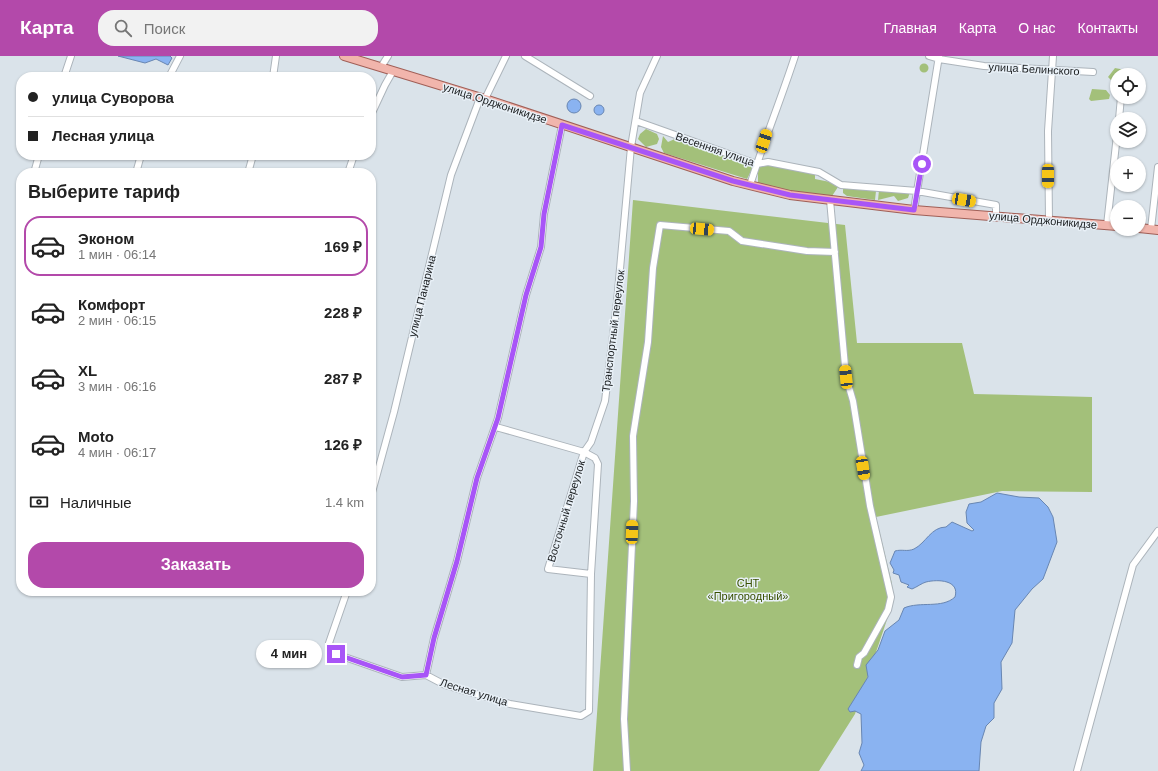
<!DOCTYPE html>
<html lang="ru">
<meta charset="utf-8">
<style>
:root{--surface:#fff;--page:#f2f2f2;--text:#222;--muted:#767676;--line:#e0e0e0;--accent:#b349aa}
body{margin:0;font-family:Helvetica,sans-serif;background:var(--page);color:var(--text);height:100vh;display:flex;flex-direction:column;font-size:15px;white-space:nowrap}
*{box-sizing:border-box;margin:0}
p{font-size:13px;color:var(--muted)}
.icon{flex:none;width:22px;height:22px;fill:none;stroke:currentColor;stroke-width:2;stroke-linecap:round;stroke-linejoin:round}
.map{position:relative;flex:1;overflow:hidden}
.drawer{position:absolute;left:16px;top:112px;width:360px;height:428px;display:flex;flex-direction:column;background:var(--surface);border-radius:16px;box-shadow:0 1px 3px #0004}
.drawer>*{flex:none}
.top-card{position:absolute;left:16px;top:16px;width:360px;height:88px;border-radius:16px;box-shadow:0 1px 3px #0004;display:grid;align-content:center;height:88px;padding:0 12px;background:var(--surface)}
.fabs{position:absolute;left:1110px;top:12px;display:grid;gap:8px}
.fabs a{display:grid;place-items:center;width:36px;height:36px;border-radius:50%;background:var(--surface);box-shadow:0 1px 3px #0004;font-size:20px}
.end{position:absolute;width:18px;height:18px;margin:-9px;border:5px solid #a855f7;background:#fff;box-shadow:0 0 0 2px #fff}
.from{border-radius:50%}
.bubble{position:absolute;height:28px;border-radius:14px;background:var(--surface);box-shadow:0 1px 3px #0004;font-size:13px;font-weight:600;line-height:28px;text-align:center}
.car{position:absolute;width:12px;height:24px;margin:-12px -6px;border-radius:5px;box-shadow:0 0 3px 1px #0007;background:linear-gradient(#f5c518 24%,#345 0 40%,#f5c518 0 76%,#345 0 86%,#f5c518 0)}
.top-card b{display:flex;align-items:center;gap:14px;height:38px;font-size:15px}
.top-card b+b{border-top:1px solid var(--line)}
.top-card i{width:10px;height:10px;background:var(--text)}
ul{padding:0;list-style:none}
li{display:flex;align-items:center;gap:12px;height:60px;margin:0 8px 6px;padding:0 4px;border:2px solid transparent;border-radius:16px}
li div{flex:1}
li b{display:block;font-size:15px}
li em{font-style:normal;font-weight:600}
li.on{border-color:var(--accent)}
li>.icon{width:36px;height:36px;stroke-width:1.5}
h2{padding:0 12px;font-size:18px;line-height:48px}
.pay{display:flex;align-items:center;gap:10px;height:44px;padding:0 12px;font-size:15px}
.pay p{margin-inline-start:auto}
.cta{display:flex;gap:8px;margin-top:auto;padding:8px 12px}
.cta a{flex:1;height:46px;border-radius:16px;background:var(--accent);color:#fff;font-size:16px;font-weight:600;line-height:46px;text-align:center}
header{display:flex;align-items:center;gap:24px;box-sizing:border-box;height:56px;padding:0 20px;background:var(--accent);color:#fff}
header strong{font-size:19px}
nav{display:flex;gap:22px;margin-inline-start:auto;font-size:14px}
.search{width:280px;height:36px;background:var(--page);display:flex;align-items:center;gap:10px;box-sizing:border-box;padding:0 14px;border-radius:16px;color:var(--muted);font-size:15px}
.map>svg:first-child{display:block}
</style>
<header>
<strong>Карта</strong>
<div class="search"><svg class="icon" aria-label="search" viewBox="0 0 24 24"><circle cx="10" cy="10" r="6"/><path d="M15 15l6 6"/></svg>Поиск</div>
<nav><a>Главная</a><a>Карта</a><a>О нас</a><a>Контакты</a></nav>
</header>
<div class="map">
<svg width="1158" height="715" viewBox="0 0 1158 715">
<rect width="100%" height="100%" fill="#dae3ea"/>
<path fill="#a3c07a" d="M919.5 12a4.5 4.5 0 1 1 9 0a4.5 4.5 0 1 1-9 0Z
M1115,12l10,2 4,5h-12v9h-2l-7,-7z
M1092,33l14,1 4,5 -1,4 -18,2 -2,-2z
M646,73l11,5 2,5 -2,5 -11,3 -8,-8 2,-5z
M663,80l5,6 9,-4 77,27 -7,14 -83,-26 -3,-6z
M768,109l47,8v6l20,4 3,4 -6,9 -36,-4 -38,-9v-16z
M843,132l33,3 -1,9 -28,-4 -4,-3z
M879,134l31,2 -2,6 -10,3 -4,-5 -16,4z
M633,144l212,25 12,118h105l12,51 118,3v95l-90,-1 -126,26 16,67 1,18 -38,112 -36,57h-226z"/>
<path fill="#8ab3f1" stroke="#6886b2" d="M118,0h52l2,2 -4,7 -12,-6 -11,4z
M567 50a7 7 0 1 1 14 0a7 7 0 1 1-14 0Z
M594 54a5 5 0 1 1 10 0a5 5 0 1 1-10 0Z
M997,437l22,4 20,1 9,9 5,10 4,25 -14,37 -11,10 -17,21 -3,33 -11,19 1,27 -8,14v15l-8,8 -5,16 -2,29h-118l3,-6 -5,-12 3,-10 -1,-29 -6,-3 -5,1 -2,-3 20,-32 -2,-12 12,-15 7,-19 14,-11 5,-12c16,-7 38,1 51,-11 5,-17 -17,-18 -29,-15 -4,1 -9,5 -14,7l-5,-2 2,-2 -8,-3 -2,-7 -6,-2 1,-3 -4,-7 5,-12c7,-2 12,1 19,-2 12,-6 17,-22 32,-22l6,-5 20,9 2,-1 -7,-7 -1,-11 3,-8 12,-2z"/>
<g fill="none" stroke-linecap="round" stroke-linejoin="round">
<g stroke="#acb4bb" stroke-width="8">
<path id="minor" d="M525,0l65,40
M929,0l10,3 45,7 109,6
M381,11l7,-11
M64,21l7,-21
M169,21l11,-21
M273,21l3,-21
M485,43l21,-43
M371,59l14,-30 8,-14
M1119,63l2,-22
M636,65l121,43 11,-2 51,10 22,13 76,6 79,14v11
M34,117l5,-18
M136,117l5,-18
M248,117l5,-18
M348,117l6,-18
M750,129c14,-44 31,-86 45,-129
M830,144l16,177 7,24 17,105 21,91 -3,13 -24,43 -5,4 -2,8
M914,154l25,-154
M21,158v-1
M1049,164l-1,-89 5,-75
M1107,169l10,-90
M1151,173l7,-62
M371,440l23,-84 57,-237 29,-77
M591,518l7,-110 -3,-6 -11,-6 7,-10 14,-41 12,-99 14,-155 9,-54 17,-37
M347,535l-18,52 7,11 66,23 24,-2 19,10 65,19 71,12 8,-5 2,-137 -43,-5 36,-117 -88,-25
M241,536v-1
M426,619l8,-37 23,-77 20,-83 21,-60 28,-123 15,-48 3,-33 18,-89
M627,715l-3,-52 10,-218 -1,-65 15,-94 5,-74 7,-43 69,6 13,10 65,10 28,1
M1077,715l56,-206 25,-34"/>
</g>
<g stroke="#a05f57" stroke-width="10">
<path id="major" d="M344,0l141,43 248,82 57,14 124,15 203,16
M1139,172l19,2"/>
</g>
<use href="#minor" stroke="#fff" stroke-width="6"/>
<use href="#major" stroke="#f1b5ac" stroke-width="8"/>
</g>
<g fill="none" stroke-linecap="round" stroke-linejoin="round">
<path stroke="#a855f7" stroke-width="5" d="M336,598l66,23 24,-2 8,-37 23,-77 20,-83 21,-60 28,-123 15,-48 3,-33 18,-89 171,56 57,14 124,15 8,-46"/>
</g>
<g text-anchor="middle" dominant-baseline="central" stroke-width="3" stroke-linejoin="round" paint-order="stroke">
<g font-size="11" fill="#1a1d1f" stroke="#e8f0f7">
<text transform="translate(1034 13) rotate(3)">улица Белинского</text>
<text transform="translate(495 47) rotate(18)">улица Орджоникидзе</text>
<text transform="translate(715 93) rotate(19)">Весенняя улица</text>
<text transform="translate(1043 164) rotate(5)">улица Орджоникидзе</text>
<text transform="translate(422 240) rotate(-76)">улица Панарина</text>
<text transform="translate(613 275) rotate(-83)">Транспортный переулок</text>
<text transform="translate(566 455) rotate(-73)">Восточный переулок</text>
<text transform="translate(474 636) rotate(17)">Лесная улица</text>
</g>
<g font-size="11" fill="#385000" stroke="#e8f0f7">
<text x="748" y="527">СНТ<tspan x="748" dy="13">«Пригородный»</tspan></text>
</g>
</g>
</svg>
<div class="fabs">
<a><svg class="icon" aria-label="locate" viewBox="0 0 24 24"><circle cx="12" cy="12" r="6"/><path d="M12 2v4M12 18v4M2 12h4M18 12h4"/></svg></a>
<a><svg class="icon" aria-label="layers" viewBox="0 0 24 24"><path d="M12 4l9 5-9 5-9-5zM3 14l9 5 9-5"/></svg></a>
<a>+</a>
<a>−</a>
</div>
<i class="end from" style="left:922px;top:108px"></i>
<i class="end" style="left:336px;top:598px"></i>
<div class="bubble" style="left:256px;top:584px;width:66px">4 мин</div>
<i class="car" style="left:764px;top:85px;rotate:18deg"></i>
<i class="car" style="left:1048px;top:120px;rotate:180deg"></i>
<i class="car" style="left:964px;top:144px;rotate:100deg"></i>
<i class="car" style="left:702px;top:173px;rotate:95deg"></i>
<i class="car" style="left:846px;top:321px;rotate:354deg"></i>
<i class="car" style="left:863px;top:412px;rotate:171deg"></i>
<i class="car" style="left:632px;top:476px;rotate:2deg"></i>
<div class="top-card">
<b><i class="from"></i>улица Суворова</b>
<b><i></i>Лесная улица</b>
</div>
<section class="drawer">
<h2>Выберите тариф</h2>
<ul>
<li class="on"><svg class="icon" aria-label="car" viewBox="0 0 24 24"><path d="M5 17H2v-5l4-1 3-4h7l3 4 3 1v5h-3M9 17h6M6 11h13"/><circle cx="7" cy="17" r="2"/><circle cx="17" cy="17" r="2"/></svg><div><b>Эконом</b><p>1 мин · 06:14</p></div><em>169 ₽</em></li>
<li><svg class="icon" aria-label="car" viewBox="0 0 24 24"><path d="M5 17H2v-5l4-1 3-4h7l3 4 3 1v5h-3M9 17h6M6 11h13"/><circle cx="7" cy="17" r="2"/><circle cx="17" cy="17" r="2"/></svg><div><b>Комфорт</b><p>2 мин · 06:15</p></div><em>228 ₽</em></li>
<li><svg class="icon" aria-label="car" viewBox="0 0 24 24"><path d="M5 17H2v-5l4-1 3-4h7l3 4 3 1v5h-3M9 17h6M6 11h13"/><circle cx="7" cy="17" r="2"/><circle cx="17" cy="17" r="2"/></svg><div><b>XL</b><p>3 мин · 06:16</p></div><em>287 ₽</em></li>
<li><svg class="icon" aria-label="car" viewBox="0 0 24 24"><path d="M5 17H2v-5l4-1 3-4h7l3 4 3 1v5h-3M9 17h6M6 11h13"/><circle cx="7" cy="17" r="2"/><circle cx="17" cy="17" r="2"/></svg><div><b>Moto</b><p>4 мин · 06:17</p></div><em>126 ₽</em></li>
</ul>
<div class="pay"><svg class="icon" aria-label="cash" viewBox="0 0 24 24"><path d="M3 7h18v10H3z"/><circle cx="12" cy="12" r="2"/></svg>Наличные<p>1.4 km</p></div>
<div class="cta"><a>Заказать</a></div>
</section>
</div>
